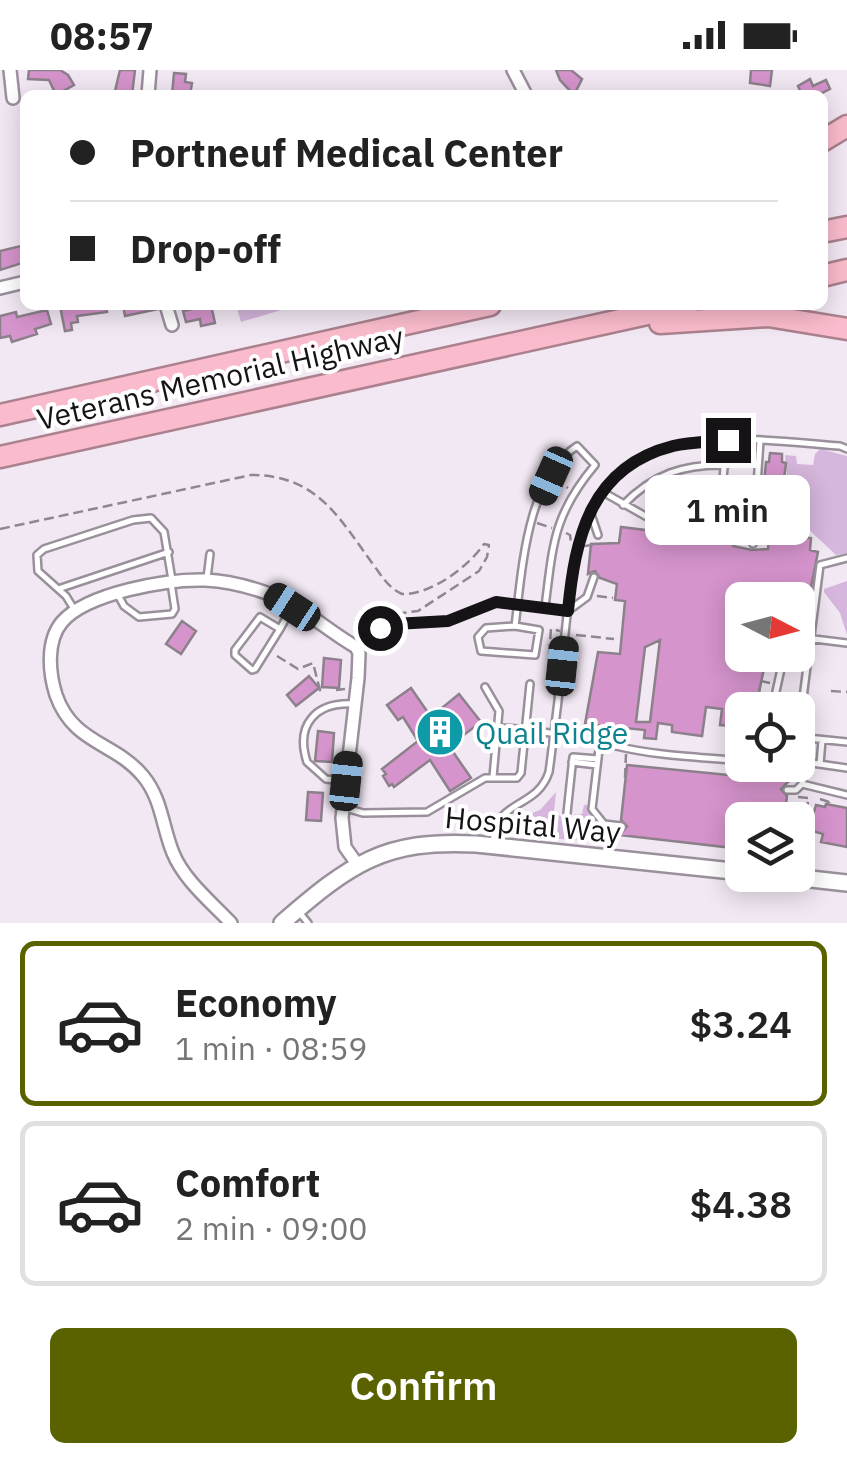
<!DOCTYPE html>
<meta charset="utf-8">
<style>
:root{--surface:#fff;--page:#f6f6f6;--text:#222;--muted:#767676;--line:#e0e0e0;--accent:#5a6200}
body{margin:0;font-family:"IBM Plex Sans",sans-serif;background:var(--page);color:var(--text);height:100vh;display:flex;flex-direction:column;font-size:38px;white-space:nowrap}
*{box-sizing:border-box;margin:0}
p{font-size:32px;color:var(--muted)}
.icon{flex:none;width:55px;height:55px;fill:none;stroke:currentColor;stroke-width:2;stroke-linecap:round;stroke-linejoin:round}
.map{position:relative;height:853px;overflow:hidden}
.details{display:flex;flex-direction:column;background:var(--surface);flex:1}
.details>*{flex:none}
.top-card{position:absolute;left:20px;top:20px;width:808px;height:220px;border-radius:15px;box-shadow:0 5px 25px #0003;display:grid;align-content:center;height:220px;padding:0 50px;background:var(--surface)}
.needle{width:65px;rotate:96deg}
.tools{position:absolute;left:725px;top:512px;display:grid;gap:20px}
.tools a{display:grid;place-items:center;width:90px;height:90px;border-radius:15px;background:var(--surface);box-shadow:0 5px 25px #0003;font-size:50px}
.end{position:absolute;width:45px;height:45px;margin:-22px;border:12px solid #161317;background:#fff;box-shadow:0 0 0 5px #fff}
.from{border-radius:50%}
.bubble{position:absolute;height:70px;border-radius:15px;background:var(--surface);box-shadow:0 5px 25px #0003;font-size:32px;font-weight:600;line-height:70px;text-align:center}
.car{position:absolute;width:30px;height:60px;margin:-30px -15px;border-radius:12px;box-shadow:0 0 8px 2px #0007;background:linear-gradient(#222 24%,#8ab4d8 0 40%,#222 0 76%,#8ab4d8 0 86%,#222 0)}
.top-card b{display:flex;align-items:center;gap:35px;height:95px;font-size:38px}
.top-card b+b{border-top:2px solid var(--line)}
.top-card i{width:25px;height:25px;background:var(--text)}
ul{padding:18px 0 0;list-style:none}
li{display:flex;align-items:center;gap:30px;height:165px;margin:0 20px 15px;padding:0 30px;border:5px solid var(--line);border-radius:15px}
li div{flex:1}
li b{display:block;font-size:38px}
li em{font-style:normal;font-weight:600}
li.on{border-color:var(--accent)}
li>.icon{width:90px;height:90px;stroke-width:1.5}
.cta{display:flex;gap:20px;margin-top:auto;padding:20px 50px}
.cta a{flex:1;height:115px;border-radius:15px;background:var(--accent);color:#fff;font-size:40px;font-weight:600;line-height:115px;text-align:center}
.status{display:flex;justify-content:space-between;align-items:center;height:70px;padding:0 50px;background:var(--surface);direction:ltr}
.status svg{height:28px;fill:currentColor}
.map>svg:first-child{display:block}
</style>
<div class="status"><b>08:57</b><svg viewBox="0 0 49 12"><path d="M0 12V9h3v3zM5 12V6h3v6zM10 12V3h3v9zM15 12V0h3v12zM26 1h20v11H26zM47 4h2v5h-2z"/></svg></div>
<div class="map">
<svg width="847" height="853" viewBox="0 0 847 853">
<rect width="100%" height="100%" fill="#f2e8f4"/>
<path fill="#d6b6dc" d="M236,235h51l1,3 -47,14z
M820,379l27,7v97l-11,2 -32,-30 4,-29 -17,-3 1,-14 -5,-2 -2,-22 11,1 1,8 16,1 2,-11z
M847,511v54l-7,-22 -16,-21v-3z
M556,722l-2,20 8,5 11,1 2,-4h7l2,-9h4c3,20 14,22 32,24l-2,15 -104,-9 -8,-4 2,-9 32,-12z"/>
<path fill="#d594cc" stroke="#8c818a" stroke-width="2.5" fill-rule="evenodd" d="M29,0h31l8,5 6,10 -18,10 -7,-15 -21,-1z
M120,0h15l-3,25h-18z
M556,0h15l11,9 -8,16 -14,-15z
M751,0h21l-2,16 -20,-3z
M174,3l12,1 -1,8 7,1 -2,12h-18z
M810,9l3,7 13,-6 4,9 -12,6h-16l-4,-9z
M25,175v17l-25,8v-19z
M106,235l1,7 -30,4 1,6 -7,1 1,7 -7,1 -5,-25z
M123,235h34l1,4 -33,7z
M211,235l4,18 -14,3 -1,-7 -14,3 -3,-11z
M47,240l4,14 -16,5 2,5 -25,8 -2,-6 -10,2v-22l16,-4 1,5z
M770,383l12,1v8l4,1 -2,16 6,1 -5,55 26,3 -1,12 8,2 -8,40 -33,-2 -1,10h-34v55h25l-12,55h-13v17l-22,-2 2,-16 -16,-2 -4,29 -30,-4v-7l-14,-2 -2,16 -12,-1 1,-8 -60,-6 13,-72 22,2 5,-53 -10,-1 2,-16 -17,-6 -5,-7 -7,3 3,-30 28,-1 2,-16 49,6 1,-5 25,1v-3l34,-7 3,27 19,4 16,-1 5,-46 -8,-3 -2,-7 3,-31h3zM660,570l-10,82h-14l9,-75z
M182,551l14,10 -15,23 -15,-10z
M324,588l17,2 -2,28 -17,-1z
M309,606l10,12 -23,18 -9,-11z
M411,618l20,29 28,-23 22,28 -32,24 22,32 -21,13 -20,-31 -36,27 -2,-3 -3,2 -6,-10 3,-2 -4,-5 36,-28 -15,-24 -5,3 -11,-15z
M318,661l16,2 -2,29 -17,-1z
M627,695l162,16 -8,8 6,7 -3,24h-42v29l-122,-14 7,-9 -6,-6z
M308,722l15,1 -2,28 -15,-1z
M826,734l21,4v39l-26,-5 2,-8 -14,-4 7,-25 9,2z"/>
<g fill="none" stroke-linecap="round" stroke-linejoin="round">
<g stroke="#99909b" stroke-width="10">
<path id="lane" d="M603,422l44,25h51c36,-34 20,-36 30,-77
M623,435c30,-31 61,-41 103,-40
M590,441l8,24
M753,474l7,-103
M847,488l-27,7 -22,172 49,5
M207,508l3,-24
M58,519l111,-37
M118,525l6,11 15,11 33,-3 3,-5 -4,-26
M74,539l-8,-13 -28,-25 -1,-16 7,-6 89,-29 18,-2 13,14 8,48
M260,547l20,12 -25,40 -3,1 -17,-15v-5z
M515,556l-29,2 -8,9 3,14 54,4 4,-25 -24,-4c7,-54 11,-147 62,-180l18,19c-42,50 -42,80 -50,142
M280,559l12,-22
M798,567l49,6
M358,575l22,-17 15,-5 53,-2 48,-19 72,9 19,-14 7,-20
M485,617l14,24 -6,66
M772,640l12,-55
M499,658c40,1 78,10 117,18 41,10 85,11 126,15
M600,671l-8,68 12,15 17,2
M798,691l49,7
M572,692l25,3
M807,692l-5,22 45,11
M820,694l2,-24
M343,711l-17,-2 -19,-17c-12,-38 9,-60 47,-58
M787,720h9l6,-6
M346,738l17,5 64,-1 58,-34h32l4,-5 9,-89
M567,743l6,-56 25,2
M493,774c2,-47 43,-33 56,-72 6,-43 11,-86 15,-129 9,-81 13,-173 109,-197 53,-13 114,-4 167,0l7,3
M299,842l9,11"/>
</g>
<g stroke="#99909b" stroke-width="16">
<path id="street" d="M10,0l3,28
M513,0l13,25
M148,25l2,-25
M0,218l25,-6
M166,235l6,20
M231,853c-20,-21 -47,-43 -58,-70 -11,-27 -11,-54 -30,-77 -28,-34 -70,-32 -87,-81 -7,-22 -10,-54 6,-73 25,-29 105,-43 143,-42 22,1 46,7 67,15 30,11 56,36 84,52l3,6 -1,25 -16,140 3,29 12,17"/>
</g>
<g stroke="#99909b" stroke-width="20">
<path id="secondary" d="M775,805l72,8
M282,853c68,-59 102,-84 194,-79l266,28"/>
</g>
<g stroke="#aa818d" stroke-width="25">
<path id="highway" d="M822,71l25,-15
M822,162l25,-5
M822,206l25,-6
M660,253l108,-7 79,13
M0,345l490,-110
M0,387l688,-152"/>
</g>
<path stroke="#8e878f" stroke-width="2.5" stroke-dasharray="10 5" stroke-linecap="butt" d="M554,409l14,9
M537,453l15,5
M0,459l251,-54c67,0 88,43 124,92 8,11 14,21 27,27 29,1 66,-27 82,-50l5,1 -2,12 -8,14 -61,40 -33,4 -24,16 2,3
M566,463l4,2 1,7
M584,476l9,-1
M597,526l16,2
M576,565l38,4
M549,584l2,-25 9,2
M277,586l21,13 15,-6 8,31
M336,620l9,-1
M831,621l16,1
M756,640l5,-29 9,2
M625,708l1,-24
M798,727l11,1 -4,17 2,12
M820,729l9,3 1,-4"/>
<use href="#lane" stroke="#fff" stroke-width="5"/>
<use href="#street" stroke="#fff" stroke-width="11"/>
<use href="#secondary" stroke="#fff" stroke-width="15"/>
<use href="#highway" stroke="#fabccc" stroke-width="20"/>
</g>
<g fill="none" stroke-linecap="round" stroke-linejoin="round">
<path stroke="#161317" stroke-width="12" d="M380,558l15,-4 53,-3 48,-19 72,9c7,-73 22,-144 105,-165 18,-4 37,-4 55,-6"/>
</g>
<defs>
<g id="building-disc" transform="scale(2.5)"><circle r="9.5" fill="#0f9aa8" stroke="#fff"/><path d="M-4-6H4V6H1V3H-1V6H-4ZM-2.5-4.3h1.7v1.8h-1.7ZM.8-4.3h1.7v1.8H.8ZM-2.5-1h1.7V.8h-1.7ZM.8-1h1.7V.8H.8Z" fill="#fff"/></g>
</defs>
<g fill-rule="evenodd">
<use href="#building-disc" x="440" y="662"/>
</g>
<g text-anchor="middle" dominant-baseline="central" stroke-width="8" stroke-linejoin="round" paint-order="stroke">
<g font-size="30" fill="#161317" stroke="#fff">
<text transform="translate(220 307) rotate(-13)">Veterans Memorial Highway</text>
<text transform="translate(533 754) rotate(5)">Hospital Way</text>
</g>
<g font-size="30" fill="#0d838f" stroke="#fff" text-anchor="start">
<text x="475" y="662">Quail Ridge</text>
</g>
</g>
</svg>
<div class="tools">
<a><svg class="needle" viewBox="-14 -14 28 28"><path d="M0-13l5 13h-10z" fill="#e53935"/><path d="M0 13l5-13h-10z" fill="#767676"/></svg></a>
<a><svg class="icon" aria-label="locate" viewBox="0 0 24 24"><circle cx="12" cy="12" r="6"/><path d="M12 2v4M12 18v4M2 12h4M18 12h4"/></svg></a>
<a><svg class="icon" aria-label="layers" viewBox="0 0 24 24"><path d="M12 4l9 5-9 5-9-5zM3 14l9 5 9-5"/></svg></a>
</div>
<i class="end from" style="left:380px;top:558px"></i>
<i class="end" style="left:728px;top:370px"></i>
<div class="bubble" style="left:645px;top:405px;width:165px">1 min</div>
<i class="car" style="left:551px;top:406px;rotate:204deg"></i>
<i class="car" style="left:292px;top:537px;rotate:303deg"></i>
<i class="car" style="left:562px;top:596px;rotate:6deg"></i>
<i class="car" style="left:346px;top:711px;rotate:6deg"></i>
<div class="top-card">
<b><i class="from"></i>Portneuf Medical Center</b>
<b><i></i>Drop-off</b>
</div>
</div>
<section class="details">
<ul>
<li class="on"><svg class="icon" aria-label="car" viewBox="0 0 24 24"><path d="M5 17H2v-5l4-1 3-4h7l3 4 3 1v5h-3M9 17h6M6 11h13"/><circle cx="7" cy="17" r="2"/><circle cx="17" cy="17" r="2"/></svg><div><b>Economy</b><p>1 min · 08:59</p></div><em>$3.24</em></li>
<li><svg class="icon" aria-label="car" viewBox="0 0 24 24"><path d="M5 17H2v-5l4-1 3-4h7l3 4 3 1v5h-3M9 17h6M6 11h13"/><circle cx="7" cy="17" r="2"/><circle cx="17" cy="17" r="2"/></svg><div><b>Comfort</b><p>2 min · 09:00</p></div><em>$4.38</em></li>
</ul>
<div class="cta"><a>Confirm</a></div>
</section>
